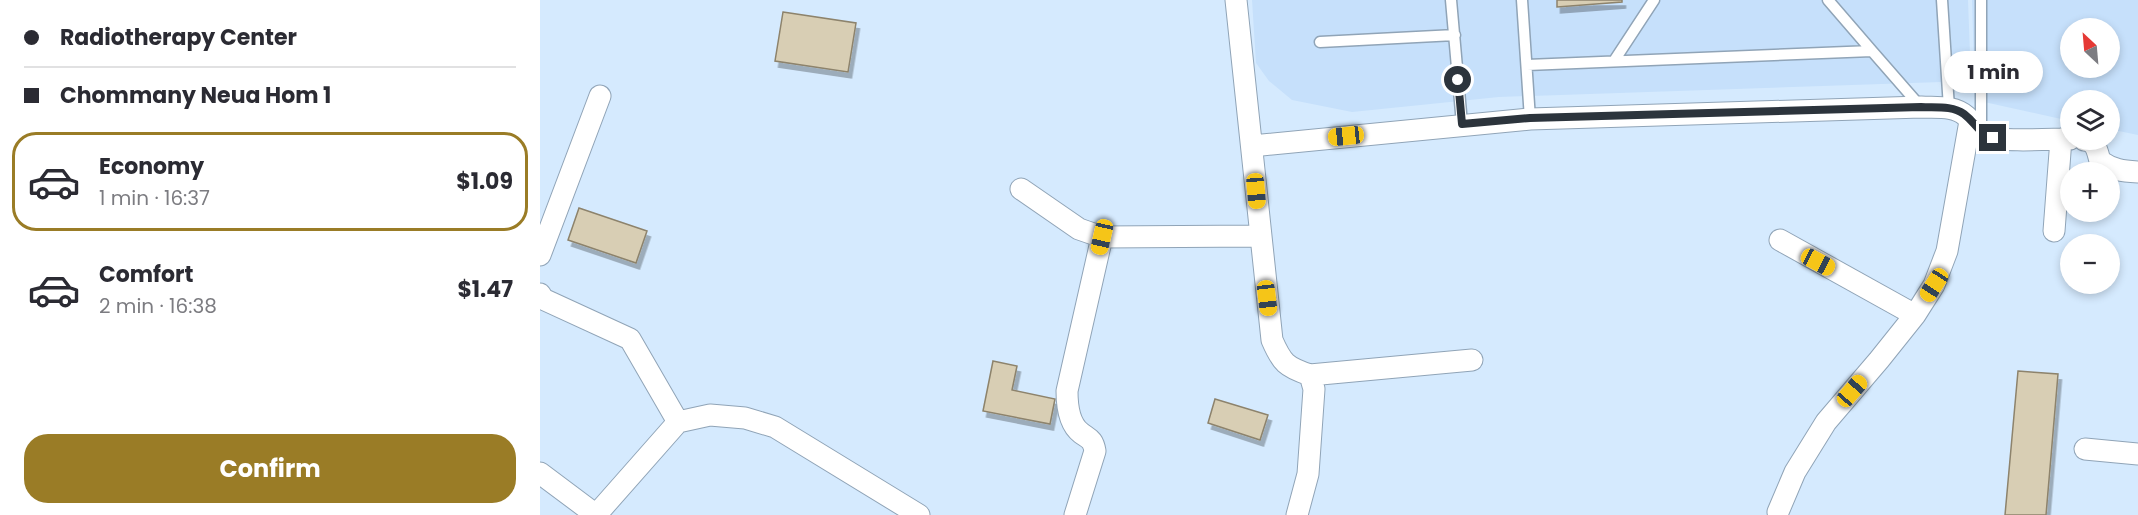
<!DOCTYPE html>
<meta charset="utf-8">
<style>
:root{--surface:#fff;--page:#f7f7f7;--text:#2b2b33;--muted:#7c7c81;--line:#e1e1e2;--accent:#9a7c26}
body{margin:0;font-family:Poppins,sans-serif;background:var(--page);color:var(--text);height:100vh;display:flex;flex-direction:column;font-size:22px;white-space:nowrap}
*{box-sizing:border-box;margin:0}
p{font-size:20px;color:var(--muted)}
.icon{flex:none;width:33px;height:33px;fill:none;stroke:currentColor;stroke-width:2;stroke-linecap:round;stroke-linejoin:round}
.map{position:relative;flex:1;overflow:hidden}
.sheet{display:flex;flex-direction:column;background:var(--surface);width:540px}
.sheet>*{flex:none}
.hud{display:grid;align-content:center;height:132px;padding:0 24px;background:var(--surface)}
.needle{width:39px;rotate:334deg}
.buttons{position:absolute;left:1520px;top:18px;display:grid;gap:12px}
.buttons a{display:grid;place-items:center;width:60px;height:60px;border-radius:50%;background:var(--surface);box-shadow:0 3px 9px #0003;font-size:30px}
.end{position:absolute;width:27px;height:27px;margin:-14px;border:8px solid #2c343c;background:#fff;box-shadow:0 0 0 3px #fff}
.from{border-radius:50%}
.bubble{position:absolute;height:42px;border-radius:21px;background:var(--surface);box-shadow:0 3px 9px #0003;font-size:20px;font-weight:700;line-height:42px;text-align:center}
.car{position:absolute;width:18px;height:36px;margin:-18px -9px;border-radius:8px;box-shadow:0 0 4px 2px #0007;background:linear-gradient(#f5c518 24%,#345 0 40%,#f5c518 0 76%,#345 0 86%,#f5c518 0)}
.hud b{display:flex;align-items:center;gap:21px;height:57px;font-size:22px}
.hud b+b{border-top:2px solid var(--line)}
.hud i{width:15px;height:15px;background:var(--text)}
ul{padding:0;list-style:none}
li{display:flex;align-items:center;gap:18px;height:99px;margin:0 12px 9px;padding:0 12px;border:3px solid transparent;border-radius:24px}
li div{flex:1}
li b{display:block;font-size:22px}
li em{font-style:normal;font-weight:700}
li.current{border-color:var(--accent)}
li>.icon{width:54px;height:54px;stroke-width:1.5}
.button{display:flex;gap:12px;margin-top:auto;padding:12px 24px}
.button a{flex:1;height:69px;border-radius:24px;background:var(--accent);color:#fff;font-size:24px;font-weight:700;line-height:69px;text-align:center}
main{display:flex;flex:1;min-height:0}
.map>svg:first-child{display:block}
</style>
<main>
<section class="sheet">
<div class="hud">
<b><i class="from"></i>Radiotherapy Center</b>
<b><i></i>Chommany Neua Hom 1</b>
</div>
<ul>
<li class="current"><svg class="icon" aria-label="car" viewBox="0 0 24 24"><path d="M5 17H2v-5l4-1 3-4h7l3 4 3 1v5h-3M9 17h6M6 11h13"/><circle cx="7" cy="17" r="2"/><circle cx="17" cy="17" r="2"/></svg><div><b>Economy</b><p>1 min · 16:37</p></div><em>$1.09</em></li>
<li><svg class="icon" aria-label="car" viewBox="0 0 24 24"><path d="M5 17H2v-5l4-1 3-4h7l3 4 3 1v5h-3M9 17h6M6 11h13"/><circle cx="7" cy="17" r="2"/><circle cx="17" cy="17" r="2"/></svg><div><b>Comfort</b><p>2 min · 16:38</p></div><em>$1.47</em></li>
</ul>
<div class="button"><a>Confirm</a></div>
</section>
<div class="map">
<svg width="1598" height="515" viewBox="0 0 1598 515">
<defs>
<filter id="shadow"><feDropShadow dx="3.5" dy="6" stdDeviation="0" flood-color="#0004"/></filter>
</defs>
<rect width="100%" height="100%" fill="#d5eafe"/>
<path fill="#c6e0fb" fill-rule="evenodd" d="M712,0h716l3,81 -472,16 -147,15 -60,-12 -23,-19 -13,-18z
M1432,0h166v135l-29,-6v-29h-39v21l-95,-21zM1530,28h39v40h-39z"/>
<path fill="#d8ceb4" stroke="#8d836c" stroke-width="1.5" filter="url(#shadow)" d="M1017,0h65v2l-65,5z
M243,12l73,11 -8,49 -73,-11z
M39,208l68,23 -11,32 -68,-23z
M453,361l24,5 -5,24 43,9 -5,25 -67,-13z
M1478,371l40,3 -12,141h-41z
M675,399l53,16 -8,25 -52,-17z"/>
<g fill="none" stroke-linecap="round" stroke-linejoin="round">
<g stroke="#90a4b7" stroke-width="13">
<path id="lane" d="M911,0l11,124
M982,0l8,119
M1288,0l44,51
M1402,0l7,108
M1441,0v129
M780,42l135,-7
M1074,61l40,-61
M987,65l345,-14 48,55"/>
</g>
<g stroke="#90a4b7" stroke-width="23">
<path id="street" d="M696,0l36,340c10,23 14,27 38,35l4,14 -6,85 -11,41
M1544,140c12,1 13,10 16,21 13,9 22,10 38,11
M712,146l278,-27 391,-12c15,1 33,-2 45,9 9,8 13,17 24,21 13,5 63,2 80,2
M481,189l58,40 23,8 158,-1
M1514,231l7,-92
M1240,240l135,75
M0,255l60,-159
M0,294l3,5 87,40 48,83
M770,375l162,-15
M1545,449l53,5
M0,473l56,42
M1238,512l17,-40 31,-50 53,-62 36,-45 19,-30 13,-34 23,-130
M56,515l82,-93 32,-7 35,3 30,9 144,88
M535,515l20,-64c-2,-12 -6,-12 -14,-18 -12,-9 -14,-29 -14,-42l35,-154"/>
</g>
<use href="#lane" stroke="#fff" stroke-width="10"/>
<use href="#street" stroke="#fff" stroke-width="21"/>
</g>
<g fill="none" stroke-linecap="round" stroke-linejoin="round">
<path stroke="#2c343c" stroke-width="8" d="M918,80l4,44 68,-6 391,-11c13,1 31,-2 43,7 13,10 11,16 29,24"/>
</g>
</svg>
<div class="buttons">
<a><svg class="needle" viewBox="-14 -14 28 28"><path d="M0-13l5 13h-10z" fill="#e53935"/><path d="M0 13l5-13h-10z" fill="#7c7c81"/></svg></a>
<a><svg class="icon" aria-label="layers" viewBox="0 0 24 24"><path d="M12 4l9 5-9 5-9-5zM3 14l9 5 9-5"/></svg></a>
<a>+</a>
<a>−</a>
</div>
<i class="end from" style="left:918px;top:80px"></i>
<i class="end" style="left:1453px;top:138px"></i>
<div class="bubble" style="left:1404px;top:51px;width:99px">1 min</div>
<i class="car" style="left:806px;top:136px;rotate:264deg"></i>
<i class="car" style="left:716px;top:191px;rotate:175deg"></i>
<i class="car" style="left:562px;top:237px;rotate:193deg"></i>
<i class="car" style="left:1278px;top:262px;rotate:118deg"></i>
<i class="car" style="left:1394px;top:285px;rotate:213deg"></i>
<i class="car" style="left:727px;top:298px;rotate:173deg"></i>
<i class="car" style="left:1312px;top:391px;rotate:41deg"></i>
</div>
</main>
